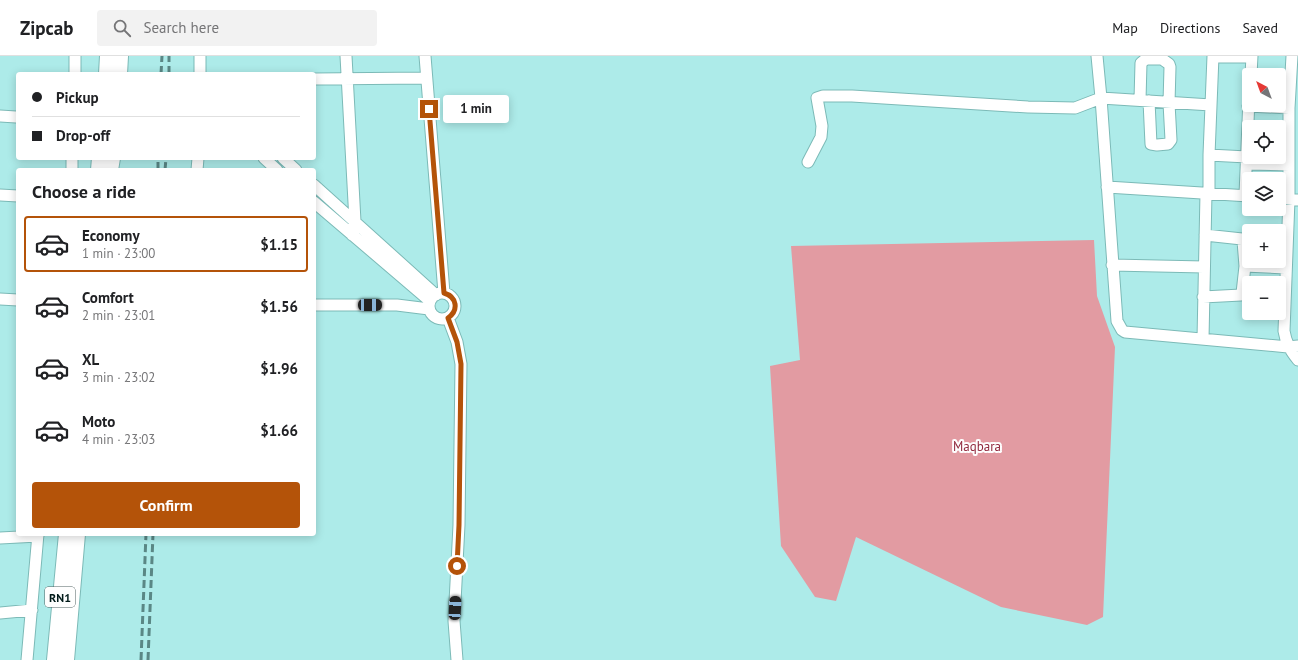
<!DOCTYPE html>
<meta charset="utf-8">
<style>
:root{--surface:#fff;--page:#f2f2f2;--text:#202124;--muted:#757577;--line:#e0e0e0;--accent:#b45309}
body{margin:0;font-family:"PT Sans",sans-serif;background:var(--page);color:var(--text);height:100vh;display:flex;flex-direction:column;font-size:15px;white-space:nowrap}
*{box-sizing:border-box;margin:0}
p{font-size:13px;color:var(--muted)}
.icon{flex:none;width:22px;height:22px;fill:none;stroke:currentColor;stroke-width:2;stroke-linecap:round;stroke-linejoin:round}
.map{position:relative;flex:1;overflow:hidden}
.panel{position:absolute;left:16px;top:112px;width:300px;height:368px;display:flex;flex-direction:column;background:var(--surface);border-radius:4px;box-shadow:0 2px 10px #0003}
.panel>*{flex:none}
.guide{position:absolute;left:16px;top:16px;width:300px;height:88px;border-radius:4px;box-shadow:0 2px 10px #0003;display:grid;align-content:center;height:88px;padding:0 16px;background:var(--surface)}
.needle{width:26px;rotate:319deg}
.tools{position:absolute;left:1242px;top:12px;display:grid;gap:8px}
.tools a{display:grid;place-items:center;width:44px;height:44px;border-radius:4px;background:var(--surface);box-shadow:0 2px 10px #0003;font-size:20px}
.end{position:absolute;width:18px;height:18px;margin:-9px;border:5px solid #b45309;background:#fff;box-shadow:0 0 0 2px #fff}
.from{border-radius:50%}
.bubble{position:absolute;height:28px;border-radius:4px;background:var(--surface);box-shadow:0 2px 10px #0003;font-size:13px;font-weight:600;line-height:28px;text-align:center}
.car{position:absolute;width:12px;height:24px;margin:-12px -6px;border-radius:5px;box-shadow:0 0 3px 1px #0007;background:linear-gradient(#222 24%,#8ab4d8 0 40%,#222 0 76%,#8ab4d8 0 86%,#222 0)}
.guide b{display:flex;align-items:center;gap:14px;height:38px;font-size:15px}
.guide b+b{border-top:1px solid var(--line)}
.guide i{width:10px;height:10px;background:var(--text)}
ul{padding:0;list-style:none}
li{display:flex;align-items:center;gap:12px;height:56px;margin:0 8px 6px;padding:0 8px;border:2px solid transparent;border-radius:4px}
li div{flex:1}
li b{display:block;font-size:15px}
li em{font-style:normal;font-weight:600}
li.on{border-color:var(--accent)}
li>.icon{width:36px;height:36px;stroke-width:1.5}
h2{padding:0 16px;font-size:18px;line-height:48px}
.cta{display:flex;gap:8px;margin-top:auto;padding:8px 16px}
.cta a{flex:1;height:46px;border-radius:4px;background:var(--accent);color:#fff;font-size:16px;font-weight:600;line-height:46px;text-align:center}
header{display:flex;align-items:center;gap:24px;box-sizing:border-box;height:56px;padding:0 20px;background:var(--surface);border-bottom:1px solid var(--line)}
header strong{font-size:19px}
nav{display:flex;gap:22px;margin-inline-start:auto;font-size:14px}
.search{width:280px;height:36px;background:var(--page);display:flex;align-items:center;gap:10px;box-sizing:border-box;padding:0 14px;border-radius:4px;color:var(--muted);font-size:15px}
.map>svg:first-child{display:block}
</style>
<header>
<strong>Zipcab</strong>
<div class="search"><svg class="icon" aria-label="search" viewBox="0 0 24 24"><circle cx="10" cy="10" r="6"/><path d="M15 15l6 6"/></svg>Search here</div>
<nav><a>Map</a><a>Directions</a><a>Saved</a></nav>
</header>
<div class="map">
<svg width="1298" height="604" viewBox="0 0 1298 604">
<rect width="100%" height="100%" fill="#adebe9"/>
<path fill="#e29ba2" d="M1094,184l3,56 18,51 -12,270 -16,8 -86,-18 -145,-70 -20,64 -21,-4 -34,-51 -11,-180 30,-6 -9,-114z"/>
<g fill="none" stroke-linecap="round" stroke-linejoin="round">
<g stroke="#7cbab7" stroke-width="13">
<path id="minor" d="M346,0l9,165 -3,14
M425,0l19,237
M1097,0l4,42 16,223 5,9 3,2 163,15 10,-1
M1292,0l-3,52v91l-5,132c2,12 6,19 14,29
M1213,1h39
M75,18v-18
M200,18v-18
M1251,19l1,-19
M314,23l112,-1
M1140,44l1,-37 5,-4h16v-3
M1149,45l2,43 6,1 11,-1 3,-4 -2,-37 1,-36 -1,-3 -7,-5
M1248,50l41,2
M0,60l16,1
M1209,99l38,2
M264,102l13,12
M283,102l13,12
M808,106l13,-25 1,-11 -5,-28 6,-2h29l176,11 47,1 26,-10 110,7
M1247,108l42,1
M72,114v-12
M197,114l1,-12
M314,129l122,110
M1107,131l142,9
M1209,137v-38l4,-99
M0,139l18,1
M1245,139l4,-97
M1279,142l19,2
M314,146l116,99
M1205,179l37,4 1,2 2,25 40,2
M1112,209l92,2
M429 250a13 13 0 1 1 26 0a13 13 0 1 1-26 0Z
M1203,241l38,-2 1,-2 3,-27
M0,243l18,1
M314,249h83l32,4
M448,262l9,24 4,22 -2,161 -5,96 3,39
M1203,283l3,-146
M0,482l38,-2
M0,557l32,-3
M27,604l11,-126"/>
</g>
<g stroke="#7cbab7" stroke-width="16">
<path id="major" d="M106,18l1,-18
M120,18l1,-18
M98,114l1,-12
M111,114l2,-12
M54,604l12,-126
M67,604l11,-126"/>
</g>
<use href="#minor" stroke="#fff" stroke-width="11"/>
<use href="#major" stroke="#fff" stroke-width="14"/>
<path stroke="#5a8785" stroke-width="3" stroke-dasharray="8 4" stroke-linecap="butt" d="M161,18l1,-18
M169,18v-18
M158,114v-12
M165,114l1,-12
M141,604l5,-126
M148,604l5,-126"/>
</g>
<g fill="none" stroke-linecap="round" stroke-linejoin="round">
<path stroke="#b45309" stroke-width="5" d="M429,53l15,184c13,4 15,17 4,25l9,24 4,22 -2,161 -2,41"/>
</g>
<g text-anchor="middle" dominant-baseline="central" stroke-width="4" stroke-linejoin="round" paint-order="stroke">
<rect fill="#fefefe" stroke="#4d5e5e" stroke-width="1" x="45" y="531" width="30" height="20" rx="3"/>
<g font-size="12" font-weight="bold" fill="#011a19">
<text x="60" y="541">RN1</text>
</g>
<g font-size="13" fill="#91293e" stroke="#fefefe">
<text x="977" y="390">Maqbara</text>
</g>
</g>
</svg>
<div class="tools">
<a><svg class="needle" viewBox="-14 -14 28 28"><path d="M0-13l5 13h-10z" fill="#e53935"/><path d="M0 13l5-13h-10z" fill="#757577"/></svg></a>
<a><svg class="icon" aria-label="locate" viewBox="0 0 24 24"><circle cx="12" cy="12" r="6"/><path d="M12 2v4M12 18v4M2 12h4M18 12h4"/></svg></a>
<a><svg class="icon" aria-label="layers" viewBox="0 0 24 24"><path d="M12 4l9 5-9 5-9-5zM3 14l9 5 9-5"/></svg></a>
<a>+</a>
<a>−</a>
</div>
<i class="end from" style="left:457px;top:510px"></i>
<i class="end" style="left:429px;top:53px"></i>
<div class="bubble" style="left:443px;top:39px;width:66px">1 min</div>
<i class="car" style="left:370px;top:249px;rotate:90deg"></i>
<i class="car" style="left:455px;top:552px;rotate:3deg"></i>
<div class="guide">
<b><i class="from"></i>Pickup</b>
<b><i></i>Drop-off</b>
</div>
<section class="panel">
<h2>Choose a ride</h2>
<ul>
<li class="on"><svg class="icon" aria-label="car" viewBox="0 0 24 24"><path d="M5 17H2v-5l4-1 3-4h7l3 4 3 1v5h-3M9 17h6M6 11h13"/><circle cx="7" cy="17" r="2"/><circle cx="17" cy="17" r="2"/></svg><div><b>Economy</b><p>1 min · 23:00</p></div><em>$1.15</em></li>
<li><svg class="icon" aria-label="car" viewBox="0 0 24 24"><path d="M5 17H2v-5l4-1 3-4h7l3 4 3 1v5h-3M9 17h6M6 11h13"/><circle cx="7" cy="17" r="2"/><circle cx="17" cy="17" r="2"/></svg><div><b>Comfort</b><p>2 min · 23:01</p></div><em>$1.56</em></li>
<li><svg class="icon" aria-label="car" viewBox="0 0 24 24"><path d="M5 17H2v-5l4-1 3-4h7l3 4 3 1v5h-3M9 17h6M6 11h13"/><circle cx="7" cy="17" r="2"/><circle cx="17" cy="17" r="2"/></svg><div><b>XL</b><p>3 min · 23:02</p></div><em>$1.96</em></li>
<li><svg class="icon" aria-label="car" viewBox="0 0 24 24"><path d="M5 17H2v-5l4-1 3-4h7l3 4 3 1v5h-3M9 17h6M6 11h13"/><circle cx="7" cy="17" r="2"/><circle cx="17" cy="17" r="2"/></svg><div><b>Moto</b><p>4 min · 23:03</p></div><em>$1.66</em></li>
</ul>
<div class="cta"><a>Confirm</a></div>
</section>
</div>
